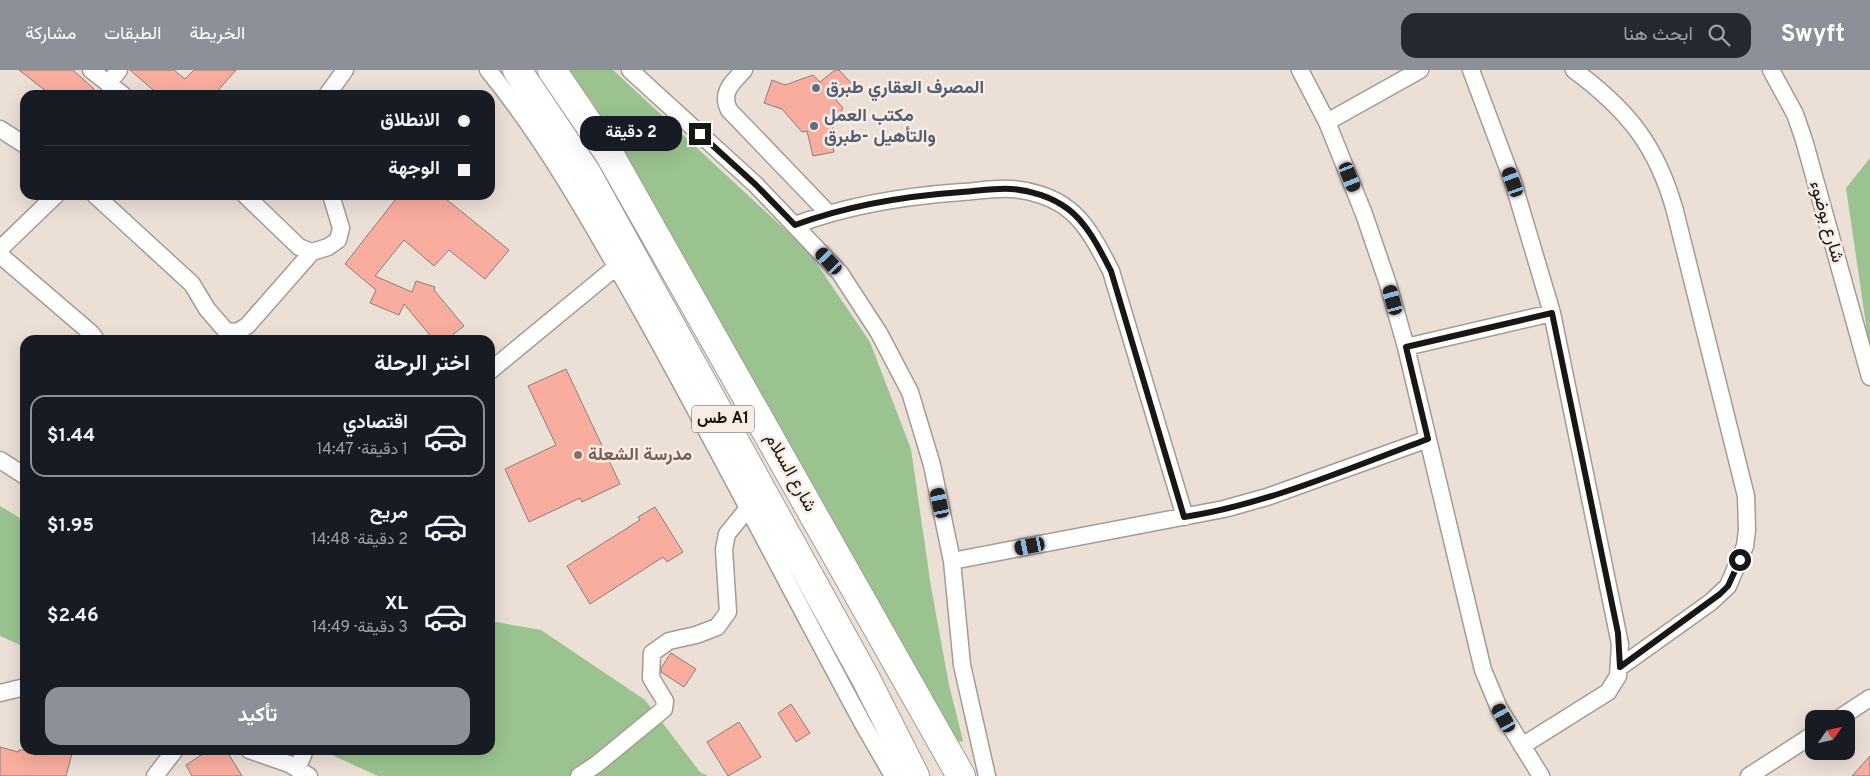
<!DOCTYPE html>
<html lang="ar">
<meta charset="utf-8">
<style>
:root{--surface:#171b24;--page:#242831;--text:#f1f3f6;--muted:#9ea1a6;--line:#363941;--accent:#8c9099}
body{margin:0;font-family:Overpass,Vazirmatn,sans-serif;background:var(--page);color:var(--text);direction:rtl;height:100vh;display:flex;flex-direction:column;font-size:19px;white-space:nowrap}
*{box-sizing:border-box;margin:0}
p{font-size:16px;color:var(--muted)}
.icon{flex:none;width:28px;height:28px;fill:none;stroke:currentColor;stroke-width:2;stroke-linecap:round;stroke-linejoin:round}
.map{position:relative;flex:1;overflow:hidden;direction:ltr}
.details{position:absolute;left:20px;top:265px;width:475px;height:420px;display:flex;flex-direction:column;background:var(--surface);border-radius:15px;box-shadow:0 5px 20px #0002;direction:rtl}
.details>*{flex:none}
.banner{position:absolute;left:20px;top:20px;width:475px;height:110px;border-radius:15px;box-shadow:0 5px 20px #0002;direction:rtl;display:grid;align-content:center;height:110px;padding:0 25px;background:var(--surface)}
.needle{width:32px;rotate:56deg}
.buttons{position:absolute;left:1805px;top:640px;display:grid;gap:10px}
.buttons a{display:grid;place-items:center;width:50px;height:50px;border-radius:10px;background:var(--surface);box-shadow:0 5px 20px #0002;font-size:25px}
.end{position:absolute;width:22px;height:22px;margin:-11px;border:6px solid #1a1613;background:#fff;box-shadow:0 0 0 2px #fff}
.from{border-radius:50%}
.bubble{position:absolute;height:35px;border-radius:15px;background:var(--surface);box-shadow:0 5px 20px #0002;font-size:16px;font-weight:700;line-height:35px;text-align:center;direction:rtl}
.car{position:absolute;width:15px;height:30px;margin:-15px -8px;border-radius:6px;box-shadow:0 0 4px 1px #0007;background:linear-gradient(#222 24%,#8ab4d8 0 40%,#222 0 76%,#8ab4d8 0 86%,#222 0)}
.banner b{display:flex;align-items:center;gap:18px;height:48px;font-size:19px}
.banner b+b{border-top:1px solid var(--line)}
.banner i{width:12px;height:12px;background:var(--text)}
ul{padding:0;list-style:none}
li{display:flex;align-items:center;gap:15px;height:82px;margin:0 10px 8px;padding:0 15px;border:2px solid transparent;border-radius:15px}
li div{flex:1}
li b{display:block;font-size:19px}
li em{font-style:normal;font-weight:700}
li.selected{border-color:var(--accent)}
li>.icon{width:45px;height:45px;stroke-width:1.5}
h2{padding:0 25px;font-size:22px;line-height:60px}
.action{display:flex;gap:10px;margin-top:auto;padding:10px 25px}
.action a{flex:1;height:58px;border-radius:15px;background:var(--accent);color:#fff;font-size:20px;font-weight:700;line-height:58px;text-align:center}
header{display:flex;align-items:center;gap:30px;box-sizing:border-box;height:70px;padding:0 25px;background:var(--accent);color:#fff}
header strong{font-size:24px}
nav{display:flex;gap:28px;margin-inline-start:auto;font-size:18px}
.search{width:350px;height:45px;background:var(--page);display:flex;align-items:center;gap:12px;box-sizing:border-box;padding:0 18px;border-radius:15px;color:var(--muted);font-size:19px}
.map>svg:first-child{display:block}
</style>
<header>
<strong>Swyft</strong>
<div class="search"><svg class="icon" aria-label="search" viewBox="0 0 24 24"><circle cx="10" cy="10" r="6"/><path d="M15 15l6 6"/></svg>ابحث هنا</div>
<nav><a>الخريطة</a><a>الطبقات</a><a>مشاركة</a></nav>
</header>
<div class="map">
<svg width="1870" height="706" viewBox="0 0 1870 706">
<rect width="100%" height="100%" fill="#ebdfd6"/>
<path fill="#9ac38f" d="M566,0h47l195,181 62,91 41,107 20,138 18,98 14,56 -18,3 -199,-367 -155,-277z
M1870,88v194l-24,-164z
M0,436l25,15v126l-25,-11z
M490,551l51,9 104,70 55,72 8,4h-330l-57,-26h169z"/>
<path fill="#f9ad9e" stroke="#8b7d7a" d="M19,0h54l21,19 -5,6h-38z
M130,0h44l11,9 9,-9h42l-22,25h-55z
M835,0h4l14,15 -17,15 7,8 -13,25 4,19 -21,4 -6,-25 -5,1 -20,-23 -18,-6 8,-23 13,5 28,-10 7,7z
M399,125h42l68,55 -24,29 -36,-29 -15,16 -30,-26 -29,36 37,16 4,-11 19,6 -1,3 30,36 -18,14h-12l-30,-36 -5,11 -29,-12 6,-13 -31,-26z
M566,299l54,115 -38,18 -2,-4 -51,24 -24,-53 51,-24 -28,-59z
M655,437l28,45 -16,10 -4,-5 -73,47 -23,-38 73,-46 -2,-3z
M671,583l25,16 -12,18 -23,-15v-4z
M791,634l19,29 -14,9 -18,-29z
M739,652l22,35 -33,19 -21,-34z
M0,677l18,5 1,-2h54l-7,26h-66z
M209,680h12l7,3 14,23h-50l-6,-11z
M1870,686v20h-18z"/>
<g fill="none" stroke-linecap="round" stroke-linejoin="round">
<g stroke="#a59b92" stroke-width="19">
<path id="street" d="M91,0l32,25
M488,0c58,71 104,154 149,233 78,139 150,281 226,421l30,52
M630,0l126,115 84,88 39,60 31,59 22,73 20,96 10,104 25,111
M744,0c-11,12 -24,22 -15,40l99,103
M1300,0l27,52 37,92 24,70 18,63 77,323 16,38 42,68
M1471,0l42,112 39,131 68,331 -2,32 -10,16 -86,54
M1574,0c54,40 83,76 101,141l71,285 1,34 -2,16 -17,40 -17,16 -91,65
M1771,0l24,44 9,26 66,237
M108,14l11,-14
M327,25l18,-25
M1327,52l93,-52
M0,59l25,16
M95,125l97,89 15,25 19,22 11,1 10,-6 65,-74
M245,125l54,52 13,5 16,-5 10,-7 3,-12 -10,-33
M795,155c53,-20 110,-29 167,-33 16,-1 33,-4 49,-3 19,1 42,8 57,20 19,14 32,41 43,62l74,246
M0,179l56,-54
M0,185l91,78 5,7
M1406,277l146,-34
M490,301l126,-104
M0,390l25,16
M952,491l272,-52 43,-12 161,-58
M0,623l25,-6
M1838,649l32,-21
M249,680l40,14 20,12
M297,699l8,-19
M155,706l20,-26
M579,706l18,-12 67,-55 1,-8 -14,-23 1,-25 17,-12 27,-6 21,-8 11,-15 -4,-63 3,-15 21,-26
M1749,706l65,-42"/>
</g>
<g stroke="#a59b92" stroke-width="30">
<path id="highway" d="M517,0l69,102 280,507 49,97
M552,0l59,87 350,619"/>
</g>
<use href="#street" stroke="#fff" stroke-width="16"/>
<use href="#highway" stroke="#fff" stroke-width="28"/>
</g>
<g fill="none" stroke-linecap="round" stroke-linejoin="round">
<path stroke="#1a1613" stroke-width="6" d="M700,64l56,51 39,40c54,-20 110,-29 167,-33 16,-1 33,-4 49,-3 19,1 41,8 57,20 19,14 32,41 43,62l73,246c84,-13 165,-49 244,-78l-22,-92 146,-34 66,320 2,34 100,-73 8,-8 12,-26"/>
</g>
<g fill="#5c6f8a" stroke="#f8ece3" stroke-width="2">
<circle cx="816" cy="18" r="5"/>
<circle cx="814" cy="56" r="5"/>
</g>
<circle fill="#8d6e63" stroke="#f8ece3" stroke-width="2" cx="578" cy="385" r="5"/>
<g text-anchor="middle" dominant-baseline="central" stroke-width="5" stroke-linejoin="round" paint-order="stroke">
<rect fill="#f8ece3" stroke="#5d5651" stroke-width="1" x="692" y="335.5" width="62" height="27" rx="4"/>
<g font-size="16" font-weight="bold" fill="#1a1613">
<text x="723" y="349">طس A1</text>
</g>
<g font-size="18" font-weight="bold" fill="#4e5e75" stroke="#f8ece3" text-anchor="start">
<text x="826" y="18">المصرف العقاري طبرق</text>
<text x="824" y="46">مكتب العمل<tspan x="824" dy="21">والتأهيل -طبرق</tspan></text>
</g>
<g font-size="18" fill="#1a1613" stroke="#f8ece3">
<text transform="translate(1826 152) rotate(74)">شارع بوضوء</text>
<text transform="translate(790 403) rotate(61)">شارع السلام</text>
</g>
<g font-size="18" font-weight="bold" fill="#785e54" stroke="#f8ece3" text-anchor="start">
<text x="588" y="385">مدرسة الشعلة</text>
</g>
</g>
</svg>
<div class="buttons">
<a><svg class="needle" viewBox="-14 -14 28 28"><path d="M0-13l5 13h-10z" fill="#e53935"/><path d="M0 13l5-13h-10z" fill="#9ea1a6"/></svg></a>
</div>
<i class="end from" style="left:1740px;top:490px"></i>
<i class="end" style="left:700px;top:64px"></i>
<div class="bubble" style="left:580px;top:46px;width:102px">2 دقيقة</div>
<i class="car" style="left:1350px;top:107px;rotate:158deg"></i>
<i class="car" style="left:1513px;top:112px;rotate:340deg"></i>
<i class="car" style="left:829px;top:191px;rotate:317deg"></i>
<i class="car" style="left:1393px;top:230px;rotate:345deg"></i>
<i class="car" style="left:940px;top:433px;rotate:348deg"></i>
<i class="car" style="left:1030px;top:476px;rotate:259deg"></i>
<i class="car" style="left:1504px;top:648px;rotate:331deg"></i>
<div class="banner">
<b><i class="from"></i>الانطلاق</b>
<b><i></i>الوجهة</b>
</div>
<section class="details">
<h2>اختر الرحلة</h2>
<ul>
<li class="selected"><svg class="icon" aria-label="car" viewBox="0 0 24 24"><path d="M5 17H2v-5l4-1 3-4h7l3 4 3 1v5h-3M9 17h6M6 11h13"/><circle cx="7" cy="17" r="2"/><circle cx="17" cy="17" r="2"/></svg><div><b>اقتصادي</b><p>1 دقيقة · 14:47</p></div><em>$1.44</em></li>
<li><svg class="icon" aria-label="car" viewBox="0 0 24 24"><path d="M5 17H2v-5l4-1 3-4h7l3 4 3 1v5h-3M9 17h6M6 11h13"/><circle cx="7" cy="17" r="2"/><circle cx="17" cy="17" r="2"/></svg><div><b>مريح</b><p>2 دقيقة · 14:48</p></div><em>$1.95</em></li>
<li><svg class="icon" aria-label="car" viewBox="0 0 24 24"><path d="M5 17H2v-5l4-1 3-4h7l3 4 3 1v5h-3M9 17h6M6 11h13"/><circle cx="7" cy="17" r="2"/><circle cx="17" cy="17" r="2"/></svg><div><b>XL</b><p>3 دقيقة · 14:49</p></div><em>$2.46</em></li>
</ul>
<div class="action"><a>تأكيد</a></div>
</section>
</div>
